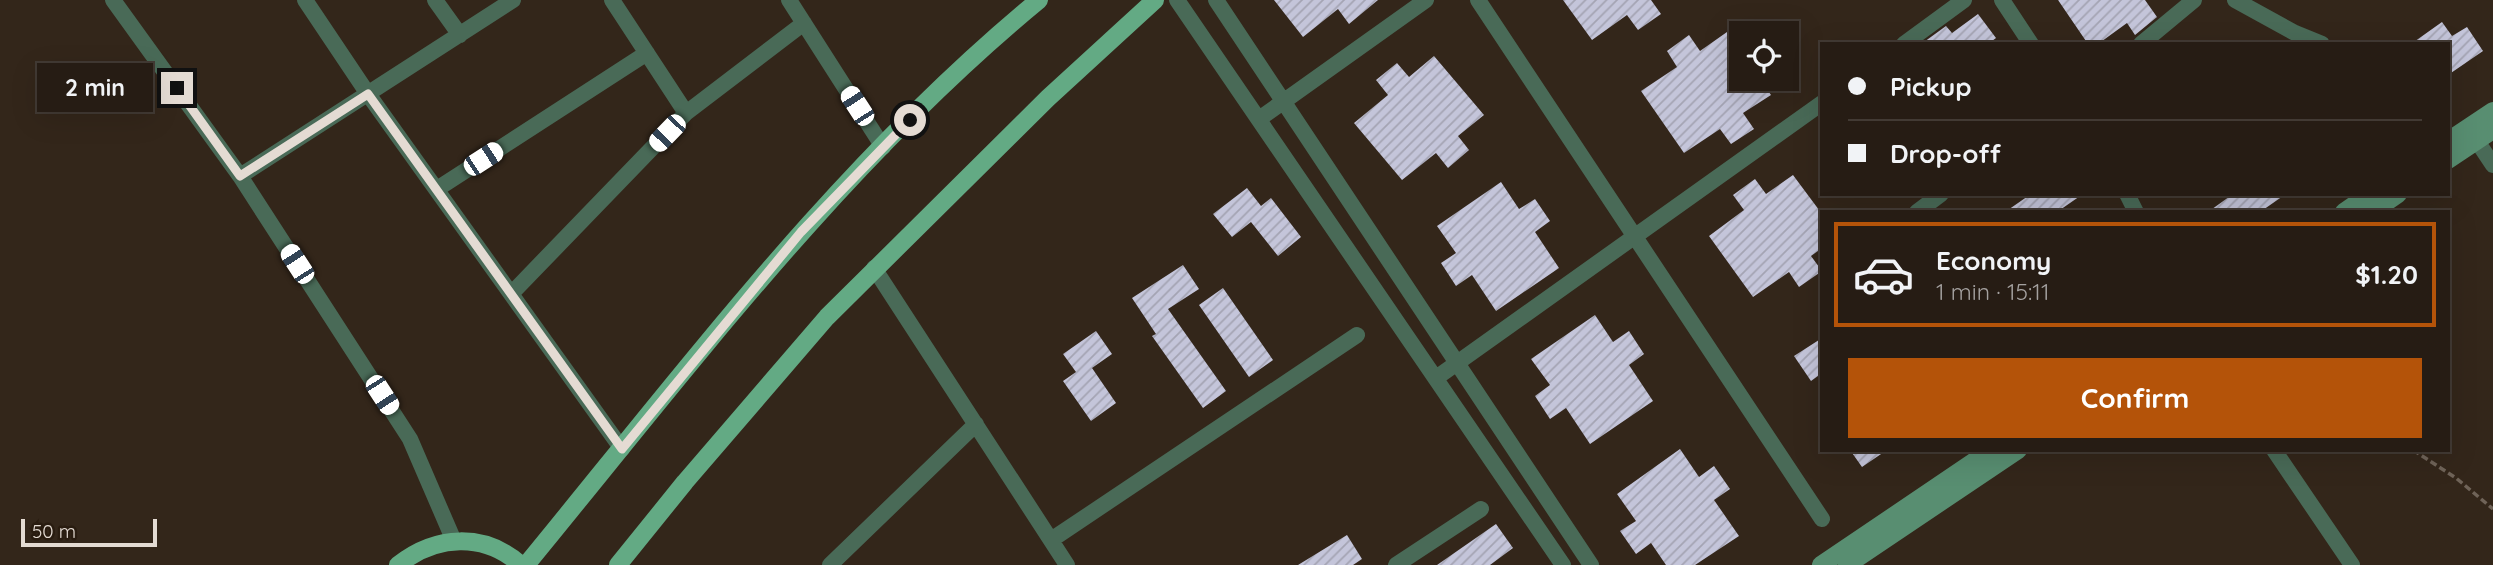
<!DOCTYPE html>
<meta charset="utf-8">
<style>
:root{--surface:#261c14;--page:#322922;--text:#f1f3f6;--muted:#a4a1a0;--line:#423a34;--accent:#b45309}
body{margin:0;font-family:Quicksand,sans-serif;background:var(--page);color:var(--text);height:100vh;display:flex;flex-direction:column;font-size:26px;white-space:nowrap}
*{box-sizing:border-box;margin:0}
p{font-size:23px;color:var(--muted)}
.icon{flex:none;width:38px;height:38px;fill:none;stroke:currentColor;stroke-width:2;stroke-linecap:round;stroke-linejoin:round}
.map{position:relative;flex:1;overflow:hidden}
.drawer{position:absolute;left:1820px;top:210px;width:630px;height:242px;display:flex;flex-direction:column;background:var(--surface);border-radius:0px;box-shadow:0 7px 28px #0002,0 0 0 2px var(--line)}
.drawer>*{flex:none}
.banner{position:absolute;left:1820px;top:42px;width:630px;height:154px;border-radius:0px;box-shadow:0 7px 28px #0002,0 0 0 2px var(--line);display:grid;align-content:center;height:154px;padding:0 28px;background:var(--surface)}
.fabs{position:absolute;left:1729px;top:21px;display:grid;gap:14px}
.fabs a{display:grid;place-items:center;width:70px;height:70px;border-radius:0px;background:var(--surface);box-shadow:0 7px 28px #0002,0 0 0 2px var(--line);font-size:35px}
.scale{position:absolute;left:21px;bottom:18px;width:136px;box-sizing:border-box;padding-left:7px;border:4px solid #e4dbd3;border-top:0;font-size:19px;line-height:24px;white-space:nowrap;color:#e4dbd3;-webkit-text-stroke:5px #291c10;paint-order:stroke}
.end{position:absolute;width:32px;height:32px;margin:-16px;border:9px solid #e4dbd3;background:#111;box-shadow:0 0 0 4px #111}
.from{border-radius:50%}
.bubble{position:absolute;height:49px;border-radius:0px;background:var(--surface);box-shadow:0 7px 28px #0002,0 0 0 2px var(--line);font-size:23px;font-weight:800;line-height:49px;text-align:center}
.car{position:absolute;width:21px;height:42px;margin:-21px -10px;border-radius:9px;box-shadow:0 0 5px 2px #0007;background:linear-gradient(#fff 24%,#345 0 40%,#fff 0 76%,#345 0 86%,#fff 0)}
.banner b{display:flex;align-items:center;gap:24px;height:66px;font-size:26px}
.banner b+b{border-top:2px solid var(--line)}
.banner i{width:18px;height:18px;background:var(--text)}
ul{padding:12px 0 0;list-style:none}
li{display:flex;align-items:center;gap:21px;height:105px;margin:0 14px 10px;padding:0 14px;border:4px solid var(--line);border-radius:0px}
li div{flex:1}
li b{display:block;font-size:26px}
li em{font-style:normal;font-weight:800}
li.on{border-color:var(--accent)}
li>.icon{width:63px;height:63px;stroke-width:1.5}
.primary-button{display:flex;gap:14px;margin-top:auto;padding:14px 28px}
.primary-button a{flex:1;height:80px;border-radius:0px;background:var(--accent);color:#fff;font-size:28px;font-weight:800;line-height:80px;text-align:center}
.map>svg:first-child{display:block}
</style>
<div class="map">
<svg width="2493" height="565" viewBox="0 0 2493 565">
<defs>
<pattern id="building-hatch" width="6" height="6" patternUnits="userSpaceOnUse" patternTransform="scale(1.75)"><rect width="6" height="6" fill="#c4c5da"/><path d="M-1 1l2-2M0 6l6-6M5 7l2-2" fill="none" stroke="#a4a4b3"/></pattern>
</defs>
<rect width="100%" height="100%" fill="#33261a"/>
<path fill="url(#building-hatch)" d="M1274,0h104l-29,24 -11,-15 -35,28z
M1563,0h88l10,14 -23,16 -11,-15 -35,25z
M2058,0h87l12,17 -22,18 -8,-12 -29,21h-10z
M1978,14l18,24 -8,6 -64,-2 22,-16 6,7z
M2442,22l10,14 15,-9 16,24 -35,24v-31h-37z
M1727,32l14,21v26h19l11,16 -28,18 11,16 -23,15 -11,-15 -36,24 -43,-62 36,-24 -10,-16 22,-16 11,16z
M1434,56l50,59 -26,21 11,14 -21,18 -12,-15 -34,27 -48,-57 34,-28 -12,-15 21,-17 12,14z
M1793,175l29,39v34l-11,8 11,15 -23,16 -10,-15 -36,25 -44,-61 35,-26 -11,-15 22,-16 11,15z
M1501,182l18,27 16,-10 15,22 -15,11 24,36 -63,43 -24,-36 -16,11 -15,-23 15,-10 -19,-27z
M1247,188l14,18 10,-8 30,39 -23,19 -27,-34 -19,15 -19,-23z
M2031,194h52l-26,18h-52z
M2233,194h53l-26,18h-52z
M1183,265l16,24 -31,20 58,82 -23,17 -51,-72 4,-2 -24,-36z
M1223,288l50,72 -24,17 -50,-72z
M1595,315l18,27 16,-11 15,23 -15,11 24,36 -63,43 -24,-36 -16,11 -15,-23 15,-11 -19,-26z
M1096,331l16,23 -20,14 24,35 -25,18 -28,-40 13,-9 -13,-18z
M1822,338v35l-11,8 -17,-25z
M1680,449l19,28 15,-11 16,23 -16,11 25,36 -44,29h-29l-15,-22 -15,11 -16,-23 16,-10 -19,-27z
M1850,450h37l-25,17z
M1496,524l17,24 -23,17h-53z
M1347,535l15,24 -9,6h-55z"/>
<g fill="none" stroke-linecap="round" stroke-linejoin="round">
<path stroke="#6f6358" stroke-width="3.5" stroke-dasharray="7 3.5" stroke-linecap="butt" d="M2413,450l43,28 37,31"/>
<path stroke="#496a57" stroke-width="16" d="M113,0l127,176 170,263 44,102
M305,0l63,94 254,355
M435,0l25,35
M612,0l74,113
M789,0l94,147
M1177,0l386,565
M1216,0l375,565
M1478,0l344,519
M2002,0l29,44
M2235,0l60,33 27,11
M1904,44l60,-44
M2141,44l53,-44
M1259,119l167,-119
M2477,141l16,24
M240,176l273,-176
M437,189l210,-136
M2127,194l9,18
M1917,212l24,-18
M874,268l193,297
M512,293l174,-180 118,-90
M1436,378l386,-275
M2274,450l78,115
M1051,540l306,-205
M830,565l146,-141
M1396,565l85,-56"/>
<path stroke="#588e71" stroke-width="18" d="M2448,141l45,-30
M2448,160l45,-30
M2344,212l26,-18
M2372,212l26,-18
M1821,565l170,-115
M1847,565l171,-115"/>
<path stroke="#63aa84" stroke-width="18" d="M398,565c38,-30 86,-33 123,0
M526,565c161,-196 316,-403 513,-565
M618,565l67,-83 142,-165 221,-219 107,-98"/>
</g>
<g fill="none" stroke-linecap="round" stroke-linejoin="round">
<path stroke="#e4dbd3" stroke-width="9" d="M177,88l63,88 128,-82 254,355 179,-217 109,-112"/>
</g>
</svg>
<div class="fabs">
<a><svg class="icon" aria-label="locate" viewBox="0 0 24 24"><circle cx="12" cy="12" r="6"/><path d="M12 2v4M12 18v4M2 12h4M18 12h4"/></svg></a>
</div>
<div class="scale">50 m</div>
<i class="end from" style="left:910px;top:120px"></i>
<i class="end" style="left:177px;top:88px"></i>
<div class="bubble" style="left:37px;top:63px;width:116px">2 min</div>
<i class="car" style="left:857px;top:106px;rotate:327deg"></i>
<i class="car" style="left:667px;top:133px;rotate:224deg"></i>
<i class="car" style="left:483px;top:159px;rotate:57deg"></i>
<i class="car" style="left:297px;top:264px;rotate:327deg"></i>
<i class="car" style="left:382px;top:395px;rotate:147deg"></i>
<div class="banner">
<b><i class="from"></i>Pickup</b>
<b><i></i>Drop-off</b>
</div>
<section class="drawer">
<ul>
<li class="on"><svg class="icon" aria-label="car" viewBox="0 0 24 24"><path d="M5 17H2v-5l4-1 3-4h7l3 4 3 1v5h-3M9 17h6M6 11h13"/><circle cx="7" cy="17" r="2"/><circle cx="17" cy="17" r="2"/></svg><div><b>Economy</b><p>1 min · 15:11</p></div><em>$1.20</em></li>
</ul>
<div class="primary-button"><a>Confirm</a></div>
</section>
</div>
